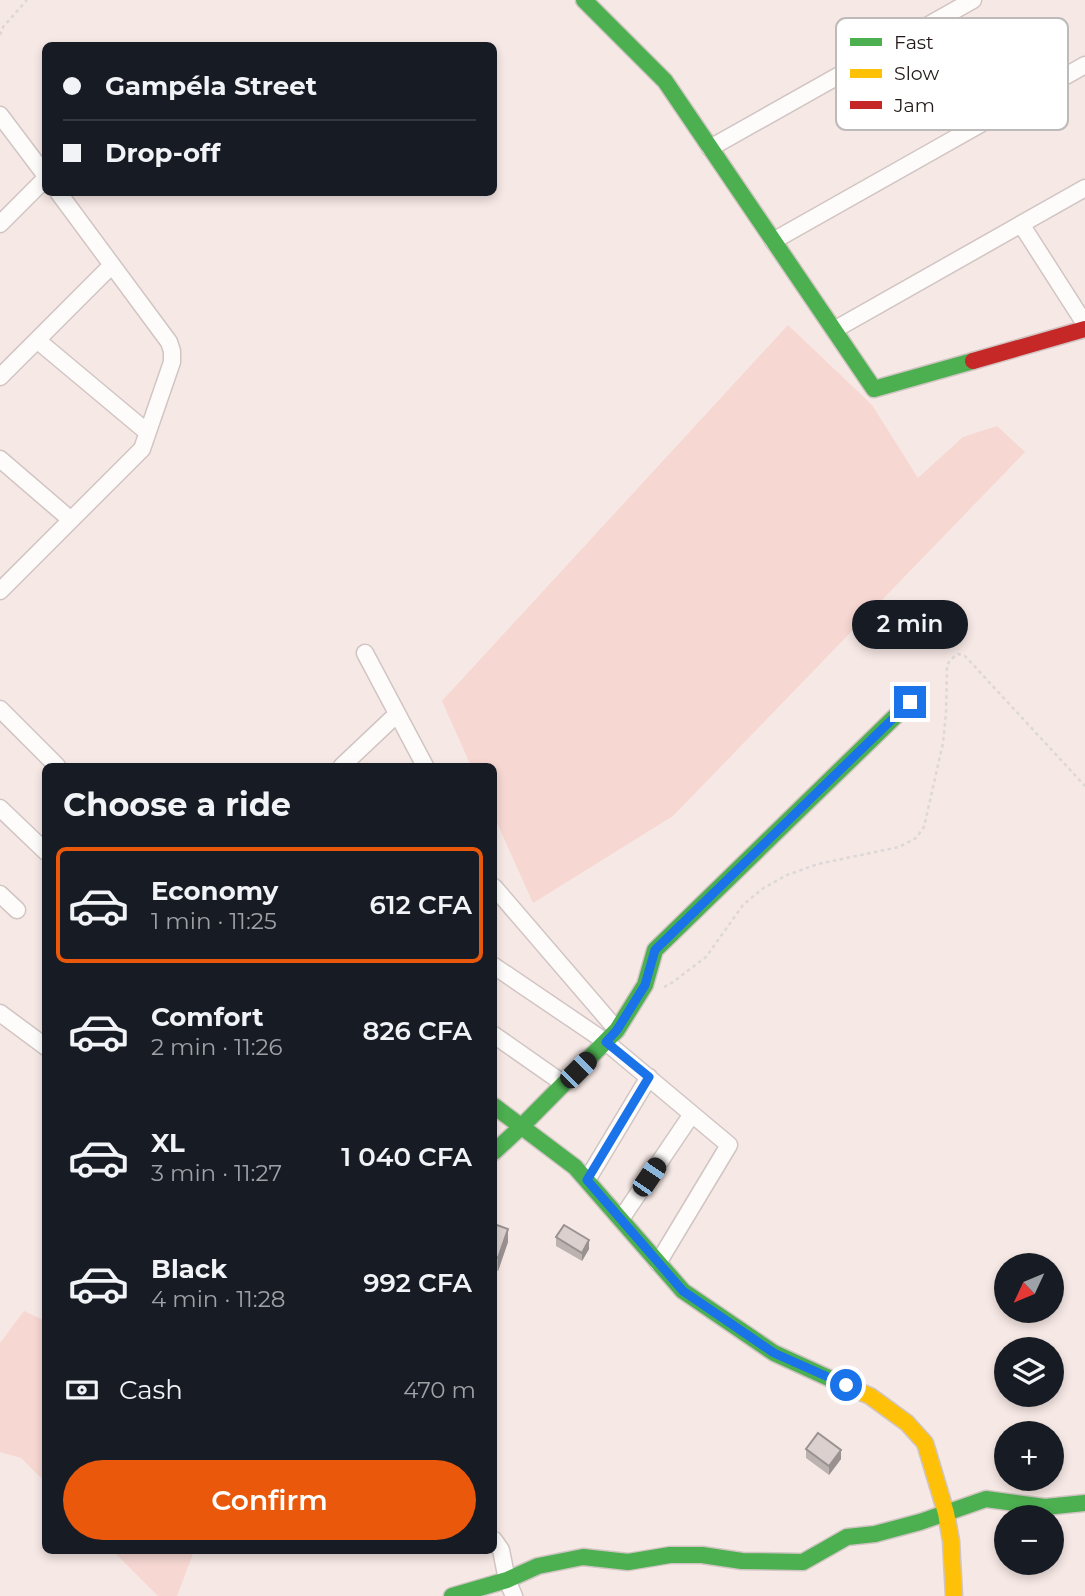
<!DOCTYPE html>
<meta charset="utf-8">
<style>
:root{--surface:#171b24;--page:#242831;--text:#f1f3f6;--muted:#9ea1a6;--line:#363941;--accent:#ea580c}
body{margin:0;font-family:Montserrat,sans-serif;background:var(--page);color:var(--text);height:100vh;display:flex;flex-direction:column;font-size:26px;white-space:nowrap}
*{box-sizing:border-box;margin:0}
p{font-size:23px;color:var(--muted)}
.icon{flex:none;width:38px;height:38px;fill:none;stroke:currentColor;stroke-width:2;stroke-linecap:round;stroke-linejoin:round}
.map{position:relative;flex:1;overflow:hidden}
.drawer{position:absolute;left:42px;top:763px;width:455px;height:791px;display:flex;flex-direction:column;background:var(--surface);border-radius:10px;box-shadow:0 4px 10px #0003}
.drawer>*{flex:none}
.top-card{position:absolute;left:42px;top:42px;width:455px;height:154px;border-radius:10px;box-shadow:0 4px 10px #0003;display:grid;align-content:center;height:154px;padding:0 21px;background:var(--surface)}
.needle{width:46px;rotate:226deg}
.tools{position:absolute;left:994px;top:1253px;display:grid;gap:14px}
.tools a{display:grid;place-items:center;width:70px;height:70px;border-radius:50%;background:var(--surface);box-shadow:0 4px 10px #0003;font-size:35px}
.end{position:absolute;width:32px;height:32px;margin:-16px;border:9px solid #1a73e8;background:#fff;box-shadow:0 0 0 4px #fff}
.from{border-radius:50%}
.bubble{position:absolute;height:49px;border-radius:24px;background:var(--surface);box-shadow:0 4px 10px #0003;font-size:23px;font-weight:600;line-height:49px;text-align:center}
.car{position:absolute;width:21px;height:42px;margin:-21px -10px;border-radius:9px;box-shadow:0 0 5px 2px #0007;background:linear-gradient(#222 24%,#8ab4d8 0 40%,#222 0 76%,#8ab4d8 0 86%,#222 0)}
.top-card b{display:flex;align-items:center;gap:24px;height:66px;font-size:26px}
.top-card b+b{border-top:2px solid var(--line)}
.top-card i{width:18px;height:18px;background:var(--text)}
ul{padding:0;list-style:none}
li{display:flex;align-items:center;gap:21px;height:116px;margin:0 14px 10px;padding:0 7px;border:4px solid transparent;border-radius:10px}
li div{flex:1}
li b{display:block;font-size:26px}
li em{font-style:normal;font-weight:600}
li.on{border-color:var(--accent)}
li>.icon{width:63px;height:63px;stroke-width:1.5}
h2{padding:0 21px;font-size:32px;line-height:84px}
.pay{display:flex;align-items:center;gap:18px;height:77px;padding:0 21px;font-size:26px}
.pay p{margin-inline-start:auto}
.cta{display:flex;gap:14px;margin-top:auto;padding:14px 21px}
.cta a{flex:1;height:80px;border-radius:42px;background:var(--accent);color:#fff;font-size:28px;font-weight:600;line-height:80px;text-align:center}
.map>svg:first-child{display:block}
</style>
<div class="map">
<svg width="1085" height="1596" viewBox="0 0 1085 1596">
<rect width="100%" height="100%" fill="#f6e8e5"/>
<path fill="#f6d7d2" d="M788,325l84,80 46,73 45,-41 34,-11 28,26 -352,364 -140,87 -39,-87v-50h-23l-29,-65z
M24,1311l21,10v161l-24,-24 -21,-6v-109z
M113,1551h81l-17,45h-19z"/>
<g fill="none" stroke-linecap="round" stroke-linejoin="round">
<g stroke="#d1c5c3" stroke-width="19">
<path id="street" d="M0,115l46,61
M710,148l263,-148
M0,224l46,-46
M1021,224l64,100
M773,241l312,-176
M834,330l251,-142
M37,340l110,92
M0,377l112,-112
M0,459l71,61
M0,591l142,-142 30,-87v-11l-3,-9 -111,-150
M365,653l60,113
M0,709l57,57
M342,766l55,-52
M0,808l46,44
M494,887l123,143
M0,894l17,16
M494,966l112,76 123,103 -71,118
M0,1013l46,34
M494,1035l70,49
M587,1180l62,-103
M621,1219l71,-105
M494,1540l7,10 6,30 7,16"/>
</g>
<g stroke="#d1c5c3" stroke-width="19">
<path id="fast" d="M584,0l81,81 209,308 99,-28
M494,1106l81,61 108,124 91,62 70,32
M494,1152l27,-25 96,-97 28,-45 10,-35 255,-248
M452,1596l55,-16 31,-14 45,-9 45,5 42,-7h32l40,6 61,1 44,-25 28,-3 45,-12 66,-23 59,8 40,-4"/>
</g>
<g stroke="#d1c5c3" stroke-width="19">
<path id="slow" d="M844,1385l26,11 37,27 18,20 21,70 5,28 3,55"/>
</g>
<g stroke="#d1c5c3" stroke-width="19">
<path id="jam" d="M973,361l112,-32"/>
</g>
<path stroke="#dcd8d7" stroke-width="2.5" stroke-dasharray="3.5 3.5" stroke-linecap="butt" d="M0,35l3,-8 24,-27
M664,987l9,-5 33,-25 37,-52 19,-16 25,-14 31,-11 81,-17 17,-9 8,-11 19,-84 3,-30 1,-48 4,-6 7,-5 7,2 120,130"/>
<use href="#street" stroke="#fefcfb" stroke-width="16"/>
<use href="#fast" stroke="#4caf50" stroke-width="16"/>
<use href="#slow" stroke="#ffc107" stroke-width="16"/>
<use href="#jam" stroke="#c62828" stroke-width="16"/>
</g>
<path fill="#bcb3b0" d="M494,1224l14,18 -10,29 -4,-2z
M556,1237l33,12 -7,12 -26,-15z
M806,1449l35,10 -12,16 -23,-17z"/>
<path fill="#999290" d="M508,1229v13l-10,29v-13z
M589,1240v9l-7,12v-8z
M841,1450v9l-12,16v-9z"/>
<path fill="#dbd0cd" stroke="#999290" stroke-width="2" d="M494,1224l14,5 -10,29 -4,-2z
M564,1225l25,15 -7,13 -26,-16z
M818,1433l23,17 -12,16 -23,-17z"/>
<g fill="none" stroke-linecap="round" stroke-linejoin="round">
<path stroke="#1a73e8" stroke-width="9" d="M846,1385l-72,-32 -91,-62 -96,-111 62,-103 -43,-35 11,-12 28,-45 10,-35 255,-248"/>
</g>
<rect x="836" y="18" width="232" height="112" rx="10" fill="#fff" stroke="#bdbaba" stroke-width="2"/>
<rect x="850" y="38" width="32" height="8" fill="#4caf50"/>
<rect x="850" y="69" width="32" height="9" fill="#ffc107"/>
<rect x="850" y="101" width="32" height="8" fill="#c62828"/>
<g font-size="19" fill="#221918">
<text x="894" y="49">Fast</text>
<text x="894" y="80">Slow</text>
<text x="894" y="112">Jam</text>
</g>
</svg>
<div class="tools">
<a><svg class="needle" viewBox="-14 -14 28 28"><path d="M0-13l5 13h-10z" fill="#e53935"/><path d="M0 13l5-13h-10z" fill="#9ea1a6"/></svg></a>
<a><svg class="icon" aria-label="layers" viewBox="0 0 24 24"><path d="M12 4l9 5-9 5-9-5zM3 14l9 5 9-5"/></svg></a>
<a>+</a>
<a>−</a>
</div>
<i class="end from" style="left:846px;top:1385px"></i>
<i class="end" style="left:910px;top:702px"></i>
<div class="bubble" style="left:852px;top:600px;width:116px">2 min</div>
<i class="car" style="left:578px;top:1070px;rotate:45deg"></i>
<i class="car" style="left:649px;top:1177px;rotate:34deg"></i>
<div class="top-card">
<b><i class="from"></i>Gampéla Street</b>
<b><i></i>Drop-off</b>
</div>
<section class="drawer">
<h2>Choose a ride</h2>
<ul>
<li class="on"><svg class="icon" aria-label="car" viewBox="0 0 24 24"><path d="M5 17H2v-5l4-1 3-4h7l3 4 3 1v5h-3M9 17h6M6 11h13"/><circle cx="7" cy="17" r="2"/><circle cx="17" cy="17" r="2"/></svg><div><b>Economy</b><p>1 min · 11:25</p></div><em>612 CFA</em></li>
<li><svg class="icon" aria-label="car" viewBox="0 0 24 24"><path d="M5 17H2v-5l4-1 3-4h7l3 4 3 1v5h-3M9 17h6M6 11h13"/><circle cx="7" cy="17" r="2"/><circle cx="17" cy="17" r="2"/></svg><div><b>Comfort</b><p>2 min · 11:26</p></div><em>826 CFA</em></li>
<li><svg class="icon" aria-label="car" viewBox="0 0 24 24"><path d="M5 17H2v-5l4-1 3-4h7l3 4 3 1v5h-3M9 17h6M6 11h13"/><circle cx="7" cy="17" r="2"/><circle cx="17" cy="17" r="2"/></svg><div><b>XL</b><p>3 min · 11:27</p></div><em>1 040 CFA</em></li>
<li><svg class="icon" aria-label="car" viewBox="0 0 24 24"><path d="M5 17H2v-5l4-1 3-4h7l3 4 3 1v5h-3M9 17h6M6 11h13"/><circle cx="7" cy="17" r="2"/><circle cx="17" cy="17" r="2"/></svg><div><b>Black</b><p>4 min · 11:28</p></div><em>992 CFA</em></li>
</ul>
<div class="pay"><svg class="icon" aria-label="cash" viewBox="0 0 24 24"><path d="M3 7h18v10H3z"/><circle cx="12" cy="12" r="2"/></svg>Cash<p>470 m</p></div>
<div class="cta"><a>Confirm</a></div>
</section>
</div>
